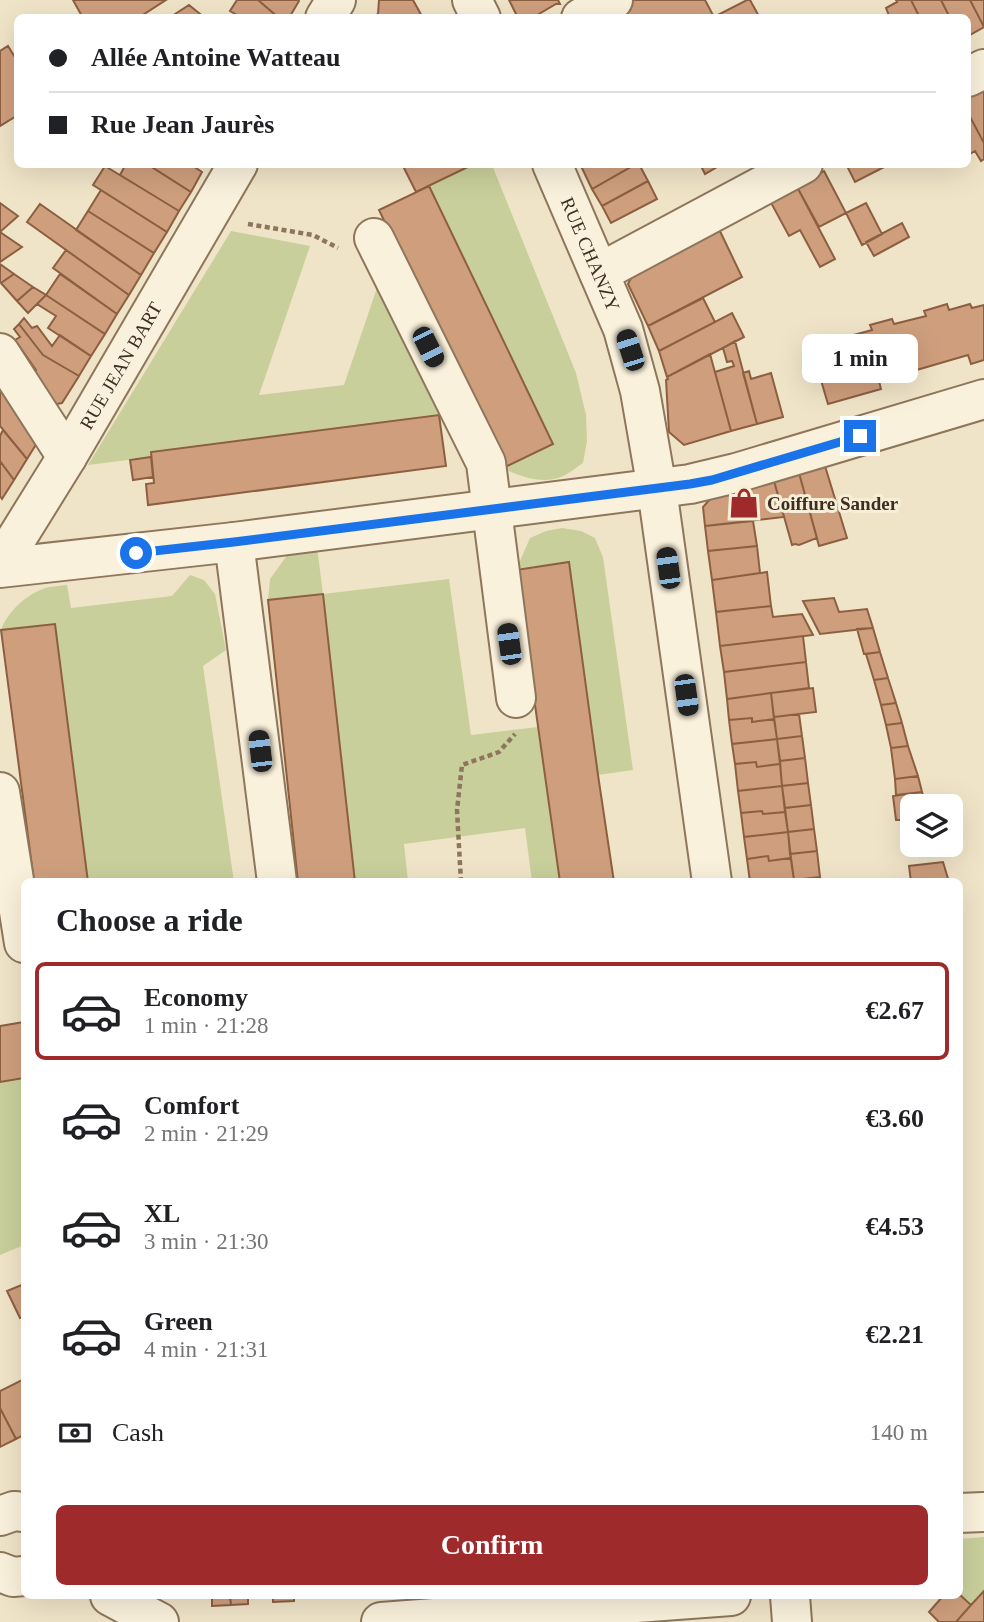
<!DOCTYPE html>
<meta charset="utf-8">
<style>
:root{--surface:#fff;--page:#f6f6f6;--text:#202124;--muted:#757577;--line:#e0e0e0;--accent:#9e2a2b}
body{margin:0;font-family:Georgia,serif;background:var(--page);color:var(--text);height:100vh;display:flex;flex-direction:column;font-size:26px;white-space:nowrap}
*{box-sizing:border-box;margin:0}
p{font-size:23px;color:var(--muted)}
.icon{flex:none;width:38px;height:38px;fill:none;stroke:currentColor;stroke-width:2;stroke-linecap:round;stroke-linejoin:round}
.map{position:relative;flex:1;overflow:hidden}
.side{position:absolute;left:21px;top:878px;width:942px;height:721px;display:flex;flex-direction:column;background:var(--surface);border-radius:10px;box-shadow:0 7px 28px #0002}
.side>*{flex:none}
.guide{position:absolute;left:14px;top:14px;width:957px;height:154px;border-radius:10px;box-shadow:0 7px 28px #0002;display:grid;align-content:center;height:154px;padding:0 35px;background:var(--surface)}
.tools{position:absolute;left:900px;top:794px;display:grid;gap:14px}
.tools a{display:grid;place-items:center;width:63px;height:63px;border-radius:10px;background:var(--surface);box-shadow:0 7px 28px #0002;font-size:35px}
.end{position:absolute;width:32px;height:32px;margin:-16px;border:9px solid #1a73e8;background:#fff;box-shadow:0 0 0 4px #fff}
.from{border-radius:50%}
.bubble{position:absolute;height:49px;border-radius:10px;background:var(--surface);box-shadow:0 7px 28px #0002;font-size:23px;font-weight:700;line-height:49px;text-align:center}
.car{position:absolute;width:21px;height:42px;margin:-21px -10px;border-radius:9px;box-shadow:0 0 5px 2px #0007;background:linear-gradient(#222 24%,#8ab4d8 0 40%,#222 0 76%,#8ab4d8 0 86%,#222 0)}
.guide b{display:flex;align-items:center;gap:24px;height:66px;font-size:26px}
.guide b+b{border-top:2px solid var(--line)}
.guide i{width:18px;height:18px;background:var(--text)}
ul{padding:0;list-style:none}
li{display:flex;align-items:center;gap:21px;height:98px;margin:0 14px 10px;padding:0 21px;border:4px solid transparent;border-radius:10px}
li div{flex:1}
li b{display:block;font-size:26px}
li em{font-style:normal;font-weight:700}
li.active{border-color:var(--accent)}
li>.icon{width:63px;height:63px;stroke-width:1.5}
h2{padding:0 35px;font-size:32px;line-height:84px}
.pay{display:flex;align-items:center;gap:18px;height:77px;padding:0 35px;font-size:26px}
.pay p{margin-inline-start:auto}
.cta{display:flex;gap:14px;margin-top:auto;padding:14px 35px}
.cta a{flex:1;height:80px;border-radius:10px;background:var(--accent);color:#fff;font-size:28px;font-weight:700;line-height:80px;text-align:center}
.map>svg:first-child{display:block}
</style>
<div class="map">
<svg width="984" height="1622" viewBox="0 0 984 1622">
<rect width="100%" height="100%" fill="#f0e4c8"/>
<path fill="#c9cf9b" d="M474,165h18l84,208 10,42 1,26 -4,22c-6,4 -13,10 -20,13 -19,9 -42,1 -60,-8l49,-24 -123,-258z
M231,231l79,15 -51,149 85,-10 34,-100 6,-3 55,133 -288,37v5l-63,8z
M562,528l19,3 14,7 8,19 30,213 -35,5 -29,-212 -53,7 14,-32 16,-7z
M317,547l6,47 126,-15 22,156 67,-8 22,155h-28l-7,-54 -121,16 4,38h-53l-32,-287 -55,5 2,-21 18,-25z
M190,575l14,5 11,14 11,56 -23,16 31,216h-146l-33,-258 -54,6c7,-19 25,-35 44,-42 7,-2 15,-2 22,-3l4,23 101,-12z
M24,1078v167l-24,10v-173z
M984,1537v54l-13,14 -12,-11v-55z"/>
<path fill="#cf9f7d" stroke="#8d5f41" stroke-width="2" d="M73,0h93l-28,18h-55z
M237,0h21l21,18h-37l-12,-7z
M258,0h40l1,1 -10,17h-10z
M379,0h34l10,18h-53l8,-4z
M509,0h49l2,4h-4l-24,14h-14z
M634,0h71l9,17 33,-17h3l10,18h-158z
M896,0h15l9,18h-30l-4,-10 11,-6z
M911,0h30l9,18h-30z
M941,0h29l14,27 -16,9v-18h-18z
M970,0h14v27z
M189,5l16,13h-36z
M8,46l10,16v53l-18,11v-75z
M984,87v56l-16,-30v-18z
M968,113l16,30v16l-3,2 -6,-10 -7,4z
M126,164h21l44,28 -12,19 -59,-36z
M147,164h43l12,8 -11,20z
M402,164h72l-58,28z
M580,164h56l-44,25z
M636,164h3l9,17 -46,25 -10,-17z
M700,164h22l-17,10z
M846,164h44l-35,18z
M105,166l74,45 -12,21 -74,-47z
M824,171l22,42 -27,14 -23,-42z
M648,181l9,18 -46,24 -9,-17z
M796,185l39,74 -15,8 -20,-37 -11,6 -20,-37z
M429,186l124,258 -50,24 -124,-258z
M101,190l66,42 -13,21 -66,-42z
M0,203l18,13 -18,16z
M866,203l16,31 -20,11 -16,-32z
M40,204l101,71 -12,20 -102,-73z
M88,211l66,42 -13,22 -65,-45z
M902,223l7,14 -35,19 -8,-14z
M718,227l24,50 -94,49 -20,-42 6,-12z
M0,232l22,15 -22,15z
M66,250l63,45 -12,19 -64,-46z
M0,264l14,10 -13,9 -1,-1z
M14,274l19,13 -16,14 -16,-18z
M60,274l57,40 -12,20 -59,-39z
M33,287l13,8 -18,18 -11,-12z
M46,295l59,39 -14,22 -43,-28 8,-12 -19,-12z
M703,298l12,24 -56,29 -11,-25z
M947,304l2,6 21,-6 2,4 12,-3v55l-13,4 -3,-9 -89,26 2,8 -53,15 -15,-51 39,-11 -2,-6 22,-6 -2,-5 22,-6 2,5 32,-8 -2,-5z
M732,313l12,24 -77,40 -8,-26z
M24,318l8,10 5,-2 15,20 8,-11 31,21 -12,20 -36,-21 -24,-31z
M19,324l24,31 36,21 -17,27 -11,2 -21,-26 6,-9 -21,-30 5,-3 -6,-8z
M735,341l22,83 -26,7 -16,-59 19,-6 -2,-5 -5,1 -4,-14z
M710,354l21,77 -47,14 -15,-13 -3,-52 2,-1 -1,-2z
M749,371l2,8 20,-6 12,44 -26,7 -14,-51z
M11,385l31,50 -15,24 -27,-33v-34z
M439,415l7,51 -298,39 -2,-21 8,-1 -3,-31z
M3,430l24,29 -13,21 -14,-19v-25z
M151,457l2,20 -20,3 -3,-20z
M0,461l14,19 -12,19 -2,-3z
M825,466l22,72 -28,8 -20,-73z
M799,473l18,65 -18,7 -4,-1 -3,1 -18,-64z
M774,481l10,36 -79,9 -2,-19 8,-9z
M753,521l4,25 -49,5 -3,-25z
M757,546l3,27 -48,7 -4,-29z
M569,562l29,213 16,107h-54l-44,-312z
M767,572l4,34 -55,6 -4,-32z
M323,594l32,288h-57l-30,-282z
M834,598l5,14 28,-3 6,19 -53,6 -17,-33z
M771,606l2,11 29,-3 11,21 -93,11 -4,-34z
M55,624l33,258h-54l-33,-252z
M873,628l7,24 -16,2 -7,-25z
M803,636l3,26 -82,10 -4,-26z
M880,652l8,26 -14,2 -8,-26z
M806,662l3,26 -82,11 -3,-27z
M888,678l8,25 -15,2 -7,-25z
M813,688l3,24 -42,5 -3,-24z
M771,693l3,26 -22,3v-4l-23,2 -2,-21z
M896,703l6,20 -16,2 -5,-20z
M799,714l3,22 -25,3 -3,-22z
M752,718v4l22,-3 3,20 -45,5 -3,-24z
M902,723l6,23 -17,2 -5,-23z
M802,736l3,22 -25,3 -3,-22z
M777,739l3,25 -23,3 -1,-5 -21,2 -3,-20z
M908,746l10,30 -23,3 -4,-31z
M805,758l3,25 -26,3 -2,-25z
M756,762l1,5 23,-3 2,22 -44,5 -3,-27z
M918,776l4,16 -26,3 -1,-16z
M808,783l3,22 -26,3 -3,-22z
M782,786l3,26 -22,2 -1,-3 -21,2 -3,-22z
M922,792l5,15h-15v12l-16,1 -3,-24z
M811,805l3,24 -26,3 -3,-24z
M762,811l1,3 22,-2 3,20 -44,5 -3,-24z
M904,819h8v21l-6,1z
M814,829l3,22 -27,3 -2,-22z
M788,832l3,26 -22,3 -1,-5 -21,3 -3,-22z
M817,851l3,26 -26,3 -4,-26z
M768,856l1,5 22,-3 3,22 -44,2 -3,-23z
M943,862l6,20h-38l-2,-16z
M820,877l1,5h-27v-2z
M24,1022v56l-24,4v-56z
M24,1284v33l-4,1 -13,-27z
M24,1379v56l-8,4 -16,-31v-17z
M0,1408l16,31 -16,8z
M984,1591v31h-28l15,-17z
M959,1594l12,11 -15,17h-17l-10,-10 14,-16h16z
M212,1596h18l1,9 -19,1z
M230,1596h18v8l-17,1z
M273,1596h21v5l-21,1z"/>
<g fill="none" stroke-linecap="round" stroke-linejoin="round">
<g stroke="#8d765c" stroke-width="42">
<g id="minor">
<path d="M472,0l9,18"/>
<path d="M325,18l11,-18"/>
<path d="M581,18l32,-18"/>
<path d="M968,77l16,-8"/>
<path id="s1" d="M552,164l71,165 17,62 17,98 55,393"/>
<path d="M374,238l112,225 30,235"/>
<path d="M599,273l204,-109"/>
<path d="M0,353l67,104"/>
<path d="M234,542l43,340"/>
<path id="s2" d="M0,565l67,-108 171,-293"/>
<path d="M0,568l234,-26 456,-58 46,-11 248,-74"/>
<path d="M0,792l24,151"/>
<path d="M959,1513l25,-1"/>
<path d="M0,1516l14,-5 10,1"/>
<path d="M0,1572l13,5 11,-1"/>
<path d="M110,1596l49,26"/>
<path d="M790,1596l2,26"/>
<path d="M381,1622l350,-26"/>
</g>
</g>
<path stroke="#8d765c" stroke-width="4.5" stroke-dasharray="5 3.5" stroke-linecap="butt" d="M248,224l65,11 25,13
M461,882l-4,-72 5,-45 37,-13 16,-18"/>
<use href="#minor" stroke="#faf1dc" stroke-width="38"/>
</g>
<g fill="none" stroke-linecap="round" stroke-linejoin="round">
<path stroke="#1a73e8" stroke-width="9" d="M136,553l98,-11 456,-58 22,-4 148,-44"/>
</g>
<defs>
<g id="shop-bare" transform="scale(2.415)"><path d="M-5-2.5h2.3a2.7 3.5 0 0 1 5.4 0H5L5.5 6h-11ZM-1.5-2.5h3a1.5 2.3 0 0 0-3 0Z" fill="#9e2a2b" stroke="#f7eed8" stroke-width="2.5" paint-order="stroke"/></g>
</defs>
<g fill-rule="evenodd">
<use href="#shop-bare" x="744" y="503"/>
</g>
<g text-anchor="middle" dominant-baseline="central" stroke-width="6" stroke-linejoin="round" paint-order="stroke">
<g font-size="19" fill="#3d2e20" stroke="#f7eed8">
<text stroke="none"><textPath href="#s1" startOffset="98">RUE CHANZY</textPath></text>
<text stroke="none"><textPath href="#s2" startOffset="233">RUE JEAN BART</textPath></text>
</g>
<g font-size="19" font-weight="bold" fill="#3d2e20" stroke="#f7eed8" text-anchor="start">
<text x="767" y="503">Coiffure Sander</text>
</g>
</g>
</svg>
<div class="tools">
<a><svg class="icon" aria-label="layers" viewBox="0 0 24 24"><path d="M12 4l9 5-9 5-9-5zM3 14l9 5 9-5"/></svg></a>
</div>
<i class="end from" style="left:136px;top:553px"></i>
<i class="end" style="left:860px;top:436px"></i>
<div class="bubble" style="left:802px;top:334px;width:116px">1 min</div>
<i class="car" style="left:428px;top:347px;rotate:153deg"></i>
<i class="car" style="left:630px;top:350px;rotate:342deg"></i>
<i class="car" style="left:668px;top:568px;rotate:352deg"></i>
<i class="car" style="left:509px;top:644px;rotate:352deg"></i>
<i class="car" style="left:686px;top:695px;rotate:172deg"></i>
<i class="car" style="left:260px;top:751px;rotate:353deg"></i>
<div class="guide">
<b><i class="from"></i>Allée Antoine Watteau</b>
<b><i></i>Rue Jean Jaurès</b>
</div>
<section class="side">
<h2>Choose a ride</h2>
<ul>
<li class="active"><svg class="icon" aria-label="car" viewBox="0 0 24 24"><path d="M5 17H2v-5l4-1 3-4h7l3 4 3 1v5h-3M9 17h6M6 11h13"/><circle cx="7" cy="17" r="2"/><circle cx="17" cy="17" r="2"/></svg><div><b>Economy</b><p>1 min · 21:28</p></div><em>€2.67</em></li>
<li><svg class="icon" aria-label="car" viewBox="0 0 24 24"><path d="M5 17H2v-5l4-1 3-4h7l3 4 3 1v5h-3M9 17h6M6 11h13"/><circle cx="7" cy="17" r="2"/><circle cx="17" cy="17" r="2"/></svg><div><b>Comfort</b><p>2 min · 21:29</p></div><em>€3.60</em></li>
<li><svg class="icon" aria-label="car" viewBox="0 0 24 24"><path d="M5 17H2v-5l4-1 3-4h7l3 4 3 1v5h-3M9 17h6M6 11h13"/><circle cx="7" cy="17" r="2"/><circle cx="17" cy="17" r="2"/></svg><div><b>XL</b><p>3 min · 21:30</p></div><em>€4.53</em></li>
<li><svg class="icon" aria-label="car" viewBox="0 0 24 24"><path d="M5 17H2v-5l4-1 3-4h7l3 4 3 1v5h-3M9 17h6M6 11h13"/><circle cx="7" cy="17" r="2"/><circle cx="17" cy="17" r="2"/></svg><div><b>Green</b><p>4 min · 21:31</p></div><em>€2.21</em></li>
</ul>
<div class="pay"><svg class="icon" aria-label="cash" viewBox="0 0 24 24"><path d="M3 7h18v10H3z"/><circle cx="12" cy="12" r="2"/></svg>Cash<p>140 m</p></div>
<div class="cta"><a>Confirm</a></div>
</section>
</div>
